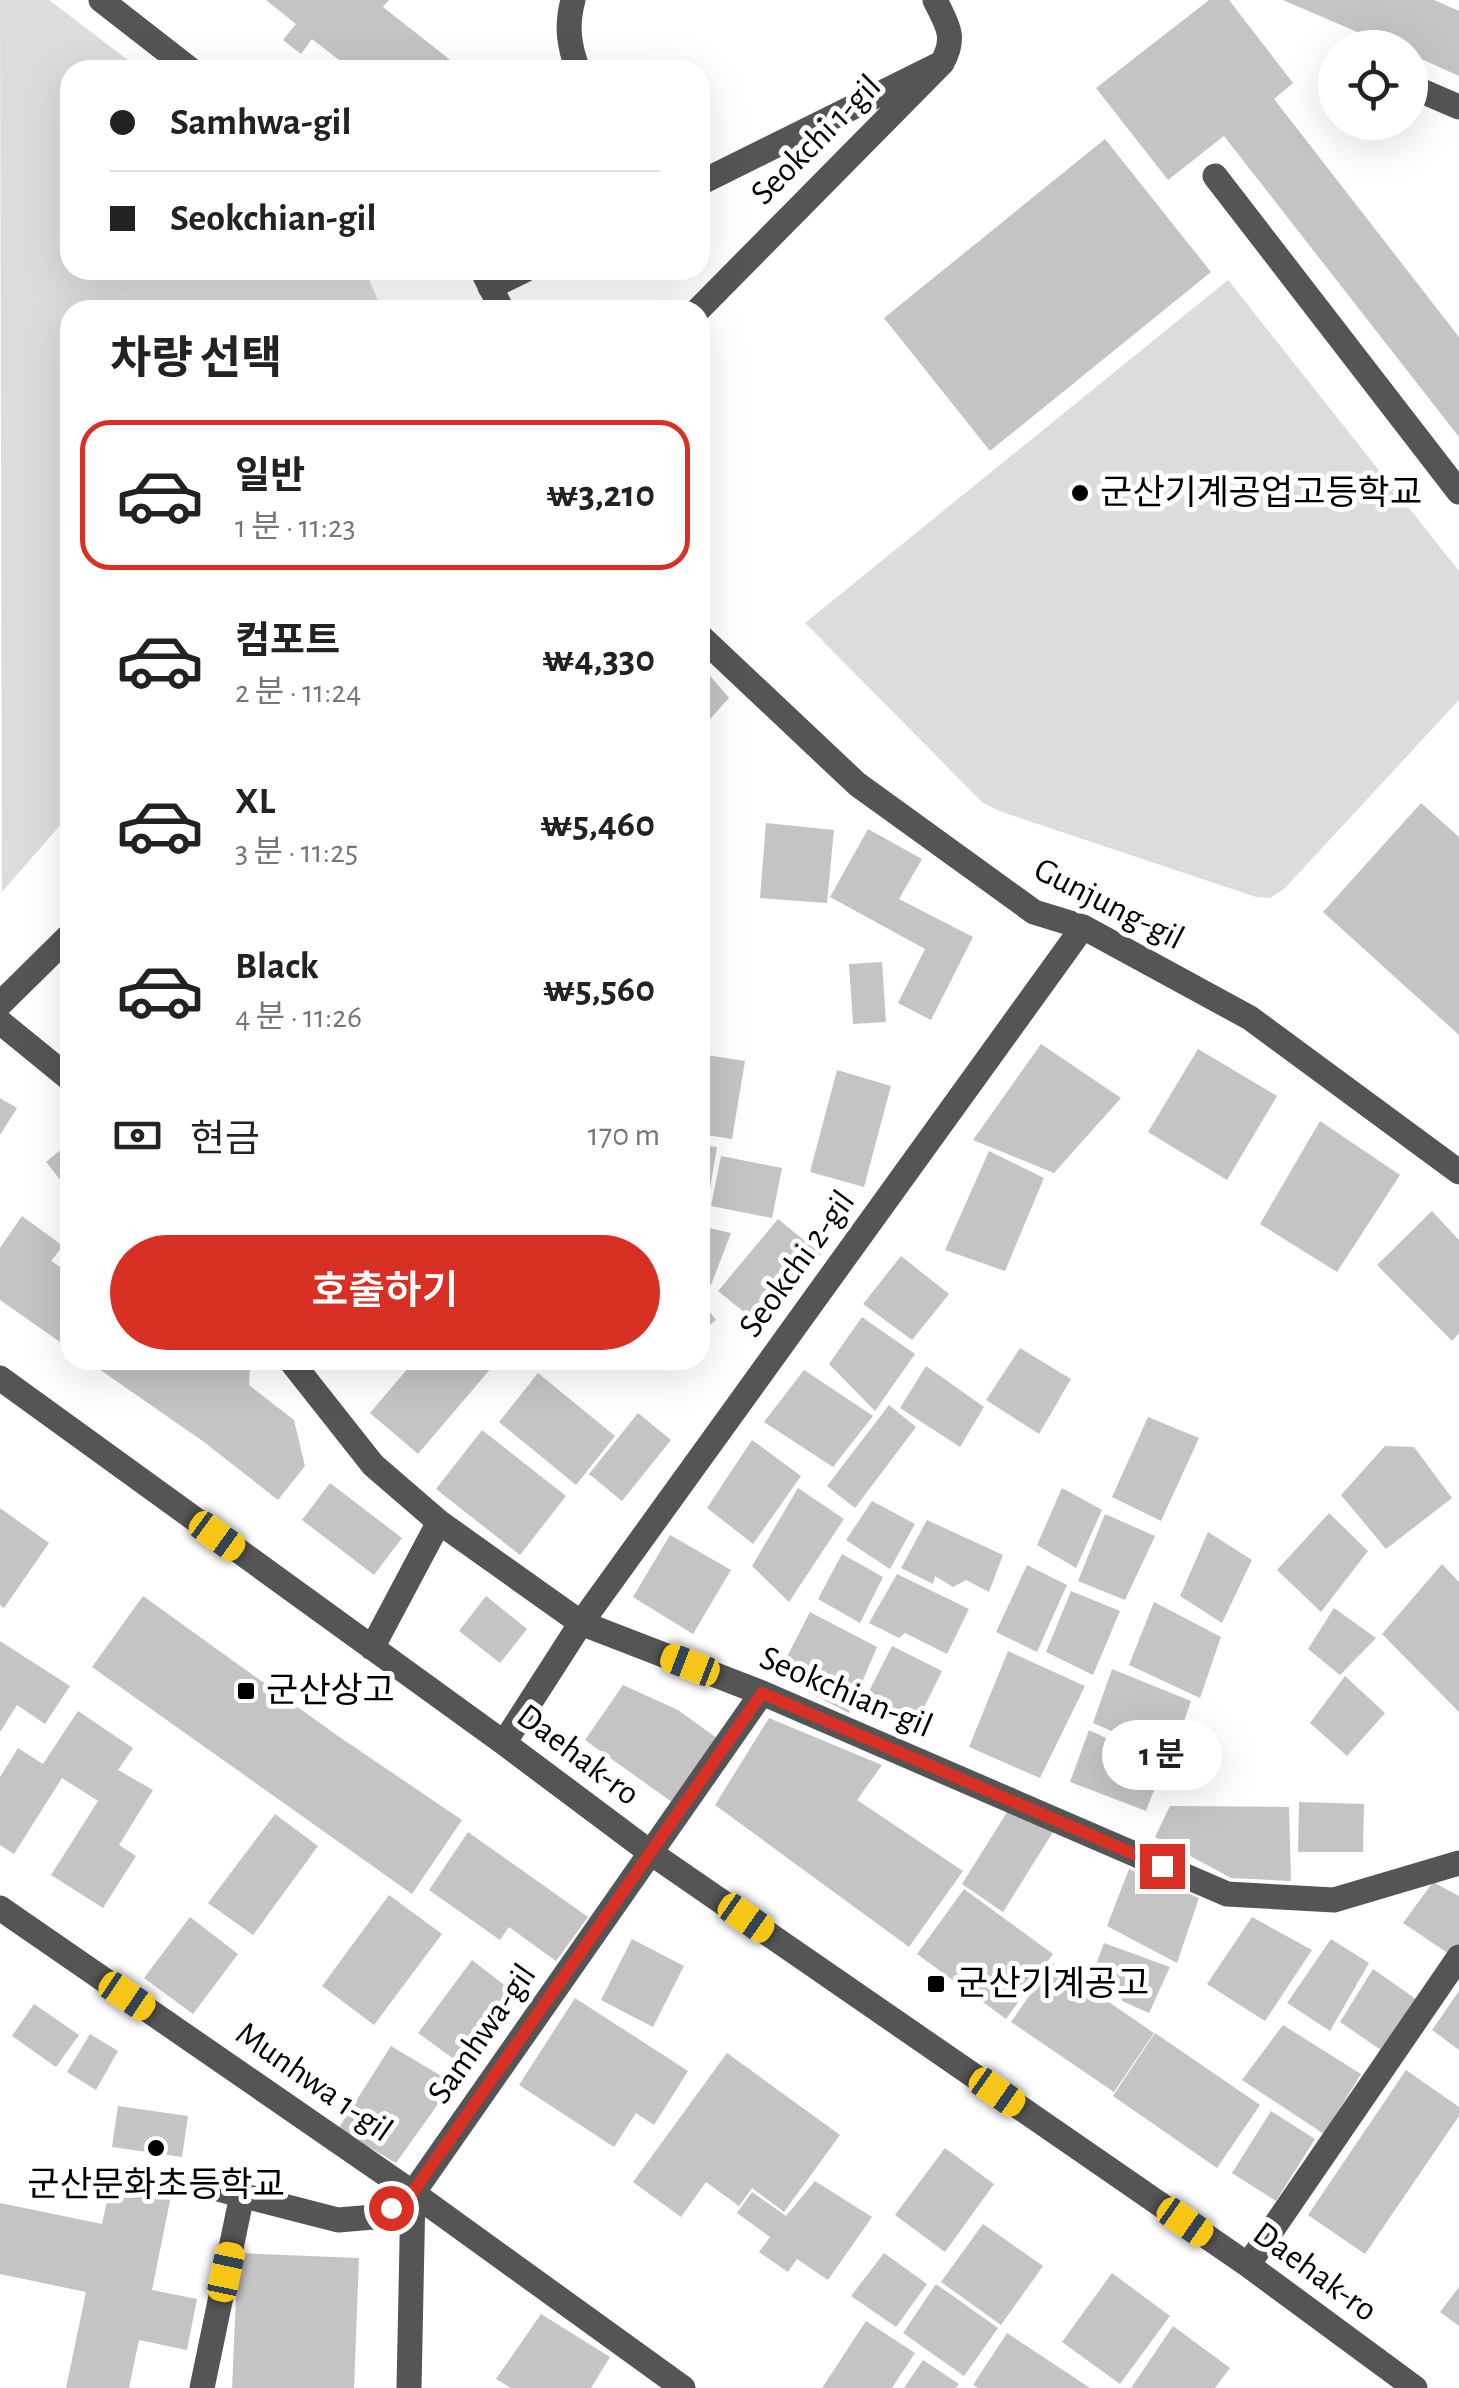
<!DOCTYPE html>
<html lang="ko">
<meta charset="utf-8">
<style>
:root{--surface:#fff;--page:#f6f6f6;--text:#222;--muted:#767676;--line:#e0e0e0;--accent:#d93025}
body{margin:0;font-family:"Alegreya Sans","Noto Sans KR",sans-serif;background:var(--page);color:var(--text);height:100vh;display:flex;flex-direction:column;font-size:38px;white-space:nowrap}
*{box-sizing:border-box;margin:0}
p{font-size:32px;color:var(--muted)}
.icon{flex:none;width:55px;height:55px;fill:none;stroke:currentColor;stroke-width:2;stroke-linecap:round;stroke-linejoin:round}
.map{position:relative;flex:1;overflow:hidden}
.panel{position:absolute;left:60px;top:300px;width:650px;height:1070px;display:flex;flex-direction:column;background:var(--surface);border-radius:30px;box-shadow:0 10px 40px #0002}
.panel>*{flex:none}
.top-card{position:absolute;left:60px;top:60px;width:650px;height:220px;border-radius:30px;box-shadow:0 10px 40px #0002;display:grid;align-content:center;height:220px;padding:0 50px;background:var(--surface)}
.fabs{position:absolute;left:1318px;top:30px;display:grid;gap:20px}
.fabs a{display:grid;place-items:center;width:110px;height:110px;border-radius:50%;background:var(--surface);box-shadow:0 10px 40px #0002;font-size:50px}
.end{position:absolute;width:45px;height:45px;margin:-22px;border:12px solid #d93025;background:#fff;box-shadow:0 0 0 5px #fff}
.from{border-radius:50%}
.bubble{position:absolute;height:70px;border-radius:35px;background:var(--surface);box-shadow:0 10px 40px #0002;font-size:32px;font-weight:600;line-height:70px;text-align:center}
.car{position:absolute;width:30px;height:60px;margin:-30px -15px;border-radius:12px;box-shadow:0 0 8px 2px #0007;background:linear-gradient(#f5c518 24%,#345 0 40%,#f5c518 0 76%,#345 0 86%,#f5c518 0)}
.top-card b{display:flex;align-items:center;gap:35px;height:95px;font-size:38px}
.top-card b+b{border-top:2px solid var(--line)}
.top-card i{width:25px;height:25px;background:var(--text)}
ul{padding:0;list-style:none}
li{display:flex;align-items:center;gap:30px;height:150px;margin:0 20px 15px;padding:0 30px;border:5px solid transparent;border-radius:30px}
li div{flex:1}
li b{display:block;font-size:38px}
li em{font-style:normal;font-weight:600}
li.selected{border-color:var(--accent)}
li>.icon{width:90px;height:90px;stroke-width:1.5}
h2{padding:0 50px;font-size:45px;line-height:120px}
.pay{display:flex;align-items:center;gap:25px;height:110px;padding:0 50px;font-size:38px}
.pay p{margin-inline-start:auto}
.cta{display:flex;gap:20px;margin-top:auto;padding:20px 50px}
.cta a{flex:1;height:115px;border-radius:60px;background:var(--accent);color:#fff;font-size:40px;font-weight:600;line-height:115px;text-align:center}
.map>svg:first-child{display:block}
</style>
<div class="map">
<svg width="1459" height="2388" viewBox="0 0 1459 2388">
<rect width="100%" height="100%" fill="#fff"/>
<path fill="#dcdcdc" d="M0,0h49l92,70h-71v200h295l17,40h-312v504l-68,78z
M1228,280l231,291v129l-174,188 -15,10 -14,-1 -257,-86 -17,-9 -177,-179z"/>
<path fill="#c4c4c4" d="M266,0h123l-6,7 80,63h-111l-40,-31 -11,15 -18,-14 13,-16z
M1209,0h20l64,83 -19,16 185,238v100l-235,-301 -56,44 -72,-92z
M1283,0h151l25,11v65l-49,-22v-6h-16z
M487,61l12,9h-24z
M1105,139l106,133 -221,179 -106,-133z
M700,664l29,34 -29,32z
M1421,803l38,34v198l-136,-123z
M766,823l68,7 -7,73 -67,-5z
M868,829l54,30 -23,40 74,38 -42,83 -33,-17 27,-54 -95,-52z
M882,962l4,60 -33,2 -4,-60z
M1041,1044l80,54 -67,75 -81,-33z
M1198,1049l79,47 -50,84 -79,-48z
M700,1054l45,7 -13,78 -32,-5z
M837,1070l54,16 -27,101 -54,-15z
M0,1098l17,10 -17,27z
M1320,1121l80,54 -63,97 -77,-48z
M70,1142v50l-24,-30z
M700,1145l17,2 -12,71h-5z
M989,1151l55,27 -39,93 -60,-21z
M721,1156l61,12 -10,50 -61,-12z
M1432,1211l27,29v93l-7,8 -75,-76z
M22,1216l41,30 -12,15 19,12v76l-70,-49v-52z
M778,1219l43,35 -60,72 -43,-35z
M700,1226l31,7 -20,52 -11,-3z
M901,1256l48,38 -37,46 -49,-36z
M700,1299l16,21 -16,13z
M862,1317l53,37 -40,57 -46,-47z
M1020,1348l51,31 -32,55 -53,-34z
M86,1360h157l7,9 -1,16 45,35 11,46 -27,34 -74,-58z
M415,1360h83l-80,94 -48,-41z
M646,1360h20l-12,10z
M926,1366l58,41 -24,40 -60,-39z
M804,1370l69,46 -40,51 -69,-45z
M538,1373l77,63 -39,49 -77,-63z
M889,1405l27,22 -61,81 -28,-22z
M638,1413l33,27 -49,61 -33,-27z
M1148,1417l51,21 -38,83 -49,-24z
M482,1430l84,66 -46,59 -84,-66z
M752,1440l49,36 -48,68 -46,-36z
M1385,1446l29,1 38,51 -66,51 -45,-54z
M330,1483l72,55 -28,37 -72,-55z
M798,1488l46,31 -55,83 -37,-36z
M1062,1488l40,22 -26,58 -39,-23z
M872,1501l43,23 -25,45 -44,-29z
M0,1508l49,35 -45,65 -4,-3z
M1329,1513l39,38 -47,61 -44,-42z
M1105,1514l50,22 -30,64 -47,-19z
M927,1520l76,35 -14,37 -23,-12 -13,7 -18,-11 -2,8 -32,-16z
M1208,1532l44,28 -30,63 -42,-27z
M670,1535l61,35 -38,64 -60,-37z
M842,1554l41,23 -23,46 -42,-24z
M1442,1564l17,18v130l-77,-78z
M1027,1565l40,20 -30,67 -41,-20z
M897,1574l72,35 -22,45 -42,-21 -6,5 -30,-15z
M1071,1591l49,20 -27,64 -47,-23z
M143,1596l195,140 124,84 -50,74 -320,-227z
M486,1596l41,33 -27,34 -41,-32z
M1154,1602l67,35 -21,61 -71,-33z
M1334,1608l42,30 -36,37 -32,-26z
M810,1612l67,35 -28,66 -72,-37z
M0,1641l70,45 -25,38 -28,-19 -17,27z
M892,1646l50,25 -27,55 -52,-23z
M1008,1651l77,35 -45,92 -71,-31z
M1112,1669l79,32 -19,56 -79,-34z
M1345,1676l40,37 -38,43 -37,-33z
M623,1685l55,25 43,31 -45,64 -91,-65z
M78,1711l55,37 -15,22 35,20 -34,55 17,11 -33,52 -52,-33 47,-74 -36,-23 -48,76 -14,-9v-68l18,-29 25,16z
M769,1718l113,47 -25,35 106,71 -54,76 -194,-142z
M1089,1730l75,35 -18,46 -76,-29z
M1299,1802l65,2 -1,48h-65z
M1170,1806l119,1 2,74 -60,-3 -76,-41z
M1009,1809l44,23 -50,80 -41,-28z
M275,1814l43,32 -65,89 -45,-32z
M468,1832l120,85 -32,44 -47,-34 -9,13 -71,-50z
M1129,1869l70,29 -22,65 -70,-37z
M1433,1882l26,14v54l-4,8 -52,-35z
M964,1889l89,65 -47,65 -89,-65z
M389,1895l53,39 -68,91 -52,-39z
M190,1917l48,37 -45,60 -49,-36z
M1252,1917l60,33 -47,71 -58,-37z
M632,1939l52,27 -31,61 -52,-27z
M1331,1939l38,24 -39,68 -43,-28z
M1104,1943l66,24 -21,46 -27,-12 -1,-9 -30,-14z
M472,1960l40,31 -54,71 -40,-29z
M1052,1963l102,70 -40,59 -103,-70z
M1373,1969l43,30 -32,53 -44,-30z
M1459,1991v59l-27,-20z
M575,1998l113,73 -34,54 -18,-12 -22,34 -95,-62z
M34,2004l45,31 -23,32 -44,-31z
M1283,2025l78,49 -37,60 -82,-54z
M1155,2033l105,72 -43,63 -104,-72z
M90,2034l28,17 -22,39 -29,-18z
M391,2046l62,37 -57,80 -58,-34z
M727,2053l113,82 -56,77 -32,-24 -13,18 -33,-24 -25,35 -48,-35z
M1406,2070l53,37v9l-94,138 -57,-39z
M118,2106l70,10 -6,41 -70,-10z
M1271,2111l44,28 -39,62 -44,-28z
M945,2148l49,36 -49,68 -50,-37z
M114,2168l60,13 -22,109 45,9 -10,51 -48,-10 -10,48h-63l20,-96 -86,-18v-71l102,21z
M815,2181l57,36 -44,63 -31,-21 -9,13 -29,-20 11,-15 -33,-24 15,-21 34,24z
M983,2224l60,42 -42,59 -60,-43z
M238,2253l121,5 -5,130h-122z
M884,2253l43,31 -31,43 -45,-31z
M1112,2273l58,43 -50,68 -58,-42z
M936,2284l62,44 -34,48 -61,-43z
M1459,2287v39l-19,-14z
M541,2314l69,43 -19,31h-80l-15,-9z
M866,2321l49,32 -23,35h-70z
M1173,2326l57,42 -15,20h-84z
M1007,2333l83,55h-112l-5,-3z
M923,2360l36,24 -3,4h-52z"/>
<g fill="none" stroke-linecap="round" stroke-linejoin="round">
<path stroke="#555" stroke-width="25" d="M101,0l90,70
M573,0c-7,26 -4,46 5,70
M1410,86l49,21
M1215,176l244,316
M700,183l242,-120c15,-27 5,-38 -7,-63
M482,270l20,40
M490,287l35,-17
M698,310l244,-247
M700,636l157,148 177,128 49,15 167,91 209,154
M0,1004l70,-69
M0,1022l70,57
M290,1360l83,105 66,57 142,101 181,70 465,201 107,6 125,-37
M0,1378l504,365 147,110 597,412 167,123
M372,1648l67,-126
M504,1743l77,-120 502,-696
M0,1908l413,285 270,195
M198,2184l140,36 36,-3 39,-24
M1248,2265l211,-308
M202,2388l40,-193
M409,2388l4,-195 349,-500"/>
</g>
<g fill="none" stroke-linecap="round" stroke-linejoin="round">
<path stroke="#d93025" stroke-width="12" d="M391,2208l22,-16 349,-499 400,173"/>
</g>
<g fill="#000" stroke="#fff" stroke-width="4">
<circle cx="1080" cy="493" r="10"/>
<rect x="236" y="1681" width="20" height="20" rx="5"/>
<rect x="926" y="1974" width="20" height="20" rx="5"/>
<circle cx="156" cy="2148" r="10"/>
</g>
<g text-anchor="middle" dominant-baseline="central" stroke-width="10" stroke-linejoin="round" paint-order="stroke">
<g font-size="35" fill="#000" stroke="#fff">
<text transform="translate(816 140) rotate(-45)">Seokchi 1-gil</text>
<text transform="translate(1109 904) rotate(27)">Gunjung-gil</text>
<text transform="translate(797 1264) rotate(-54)">Seokchi 2-gil</text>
<text transform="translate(846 1692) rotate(23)">Seokchian-gil</text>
<text transform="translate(578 1755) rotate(37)">Daehak-ro</text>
<text transform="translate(482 2034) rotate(-55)">Samhwa-gil</text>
<text transform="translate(314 2082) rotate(35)">Munhwa 1-gil</text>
<text transform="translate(1315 2272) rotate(36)">Daehak-ro</text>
</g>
<g font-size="35" fill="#000" stroke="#fff" text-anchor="start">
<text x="1100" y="493">군산기계공업고등학교</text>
<text x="266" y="1691">군산상고</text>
<text x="956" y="1984">군산기계공고</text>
<text x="156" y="2185" text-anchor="middle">군산문화초등학교</text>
</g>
</g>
</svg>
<div class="fabs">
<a><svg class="icon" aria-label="locate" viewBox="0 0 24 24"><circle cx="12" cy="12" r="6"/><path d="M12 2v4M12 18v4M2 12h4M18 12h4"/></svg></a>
</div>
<i class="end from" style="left:391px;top:2208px"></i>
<i class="end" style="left:1162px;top:1866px"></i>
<div class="bubble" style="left:1102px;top:1720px;width:120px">1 분</div>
<i class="car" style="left:217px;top:1536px;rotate:126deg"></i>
<i class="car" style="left:690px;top:1665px;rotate:291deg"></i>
<i class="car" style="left:746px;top:1918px;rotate:125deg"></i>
<i class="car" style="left:127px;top:1996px;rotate:124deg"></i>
<i class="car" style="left:997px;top:2092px;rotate:125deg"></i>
<i class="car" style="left:1185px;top:2222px;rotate:125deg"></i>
<i class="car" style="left:226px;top:2272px;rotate:12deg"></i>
<div class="top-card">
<b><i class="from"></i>Samhwa-gil</b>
<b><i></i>Seokchian-gil</b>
</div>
<section class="panel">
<h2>차량 선택</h2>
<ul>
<li class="selected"><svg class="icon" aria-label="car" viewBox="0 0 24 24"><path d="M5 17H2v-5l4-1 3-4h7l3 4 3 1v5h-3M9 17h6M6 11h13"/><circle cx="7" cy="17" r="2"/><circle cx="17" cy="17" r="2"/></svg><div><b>일반</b><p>1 분 · 11:23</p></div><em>₩3,210</em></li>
<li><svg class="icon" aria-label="car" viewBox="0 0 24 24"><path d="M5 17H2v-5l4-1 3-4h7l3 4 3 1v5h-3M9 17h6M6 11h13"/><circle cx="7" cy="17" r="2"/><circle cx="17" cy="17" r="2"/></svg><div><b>컴포트</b><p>2 분 · 11:24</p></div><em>₩4,330</em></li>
<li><svg class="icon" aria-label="car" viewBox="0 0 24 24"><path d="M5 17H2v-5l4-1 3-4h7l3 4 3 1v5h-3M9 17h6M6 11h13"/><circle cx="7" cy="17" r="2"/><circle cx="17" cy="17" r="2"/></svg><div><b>XL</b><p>3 분 · 11:25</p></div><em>₩5,460</em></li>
<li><svg class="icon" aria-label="car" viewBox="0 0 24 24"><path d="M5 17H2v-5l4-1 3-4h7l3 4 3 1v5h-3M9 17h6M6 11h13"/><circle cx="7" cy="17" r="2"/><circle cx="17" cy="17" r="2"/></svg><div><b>Black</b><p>4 분 · 11:26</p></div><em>₩5,560</em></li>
</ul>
<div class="pay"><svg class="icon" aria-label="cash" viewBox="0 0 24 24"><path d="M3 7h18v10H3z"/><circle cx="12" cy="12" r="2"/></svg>현금<p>170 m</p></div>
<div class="cta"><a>호출하기</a></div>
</section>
</div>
